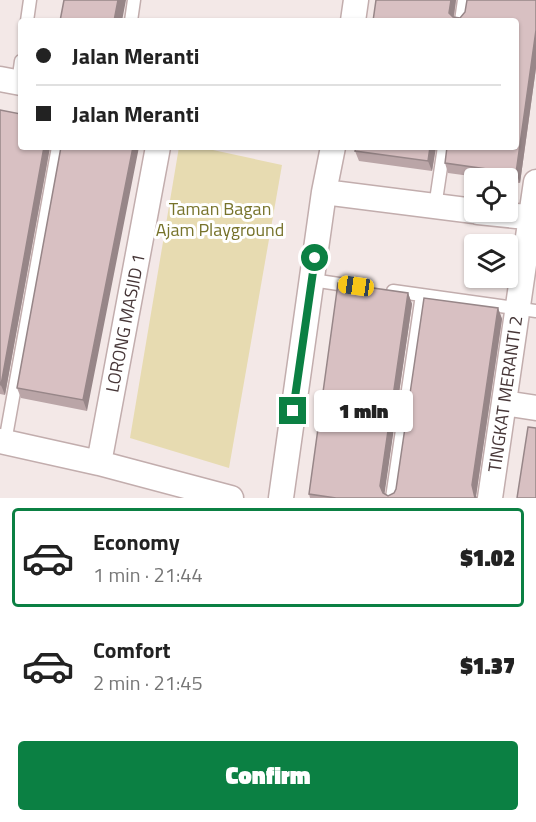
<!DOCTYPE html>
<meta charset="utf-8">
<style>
:root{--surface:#fff;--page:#f6f6f6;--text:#222;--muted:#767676;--line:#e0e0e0;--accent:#0b8043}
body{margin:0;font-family:"Titillium Web",sans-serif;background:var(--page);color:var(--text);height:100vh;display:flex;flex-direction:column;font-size:22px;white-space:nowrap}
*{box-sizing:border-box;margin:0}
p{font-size:20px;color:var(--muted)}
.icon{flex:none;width:33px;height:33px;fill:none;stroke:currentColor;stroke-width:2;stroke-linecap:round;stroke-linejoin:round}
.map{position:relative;height:498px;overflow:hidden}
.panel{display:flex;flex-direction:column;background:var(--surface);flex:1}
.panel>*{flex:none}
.guide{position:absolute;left:18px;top:18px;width:501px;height:132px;border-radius:6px;box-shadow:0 2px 4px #0004;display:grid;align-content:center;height:132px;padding:0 18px;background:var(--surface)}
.controls{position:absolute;left:464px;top:168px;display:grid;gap:12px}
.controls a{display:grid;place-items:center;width:54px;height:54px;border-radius:6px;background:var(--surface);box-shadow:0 2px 4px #0004;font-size:30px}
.end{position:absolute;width:27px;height:27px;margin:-14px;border:8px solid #0b8043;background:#fff;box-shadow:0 0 0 3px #fff}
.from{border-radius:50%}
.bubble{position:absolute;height:42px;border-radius:6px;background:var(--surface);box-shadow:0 2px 4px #0004;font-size:20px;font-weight:800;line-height:42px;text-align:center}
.car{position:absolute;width:18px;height:36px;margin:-18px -9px;border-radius:8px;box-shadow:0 0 4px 2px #0007;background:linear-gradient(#f5c518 24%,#345 0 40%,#f5c518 0 76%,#345 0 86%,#f5c518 0)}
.guide b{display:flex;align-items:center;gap:21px;height:57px;font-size:22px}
.guide b+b{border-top:2px solid var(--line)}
.guide i{width:15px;height:15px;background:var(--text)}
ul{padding:10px 0 0;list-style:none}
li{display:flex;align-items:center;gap:18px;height:99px;margin:0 12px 9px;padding:0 6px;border:3px solid transparent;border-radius:6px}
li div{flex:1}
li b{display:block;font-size:22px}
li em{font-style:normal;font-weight:800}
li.active{border-color:var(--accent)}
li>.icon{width:54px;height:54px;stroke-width:1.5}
.cta{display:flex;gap:12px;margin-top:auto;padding:12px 18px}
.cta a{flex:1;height:69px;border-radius:6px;background:var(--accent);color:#fff;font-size:24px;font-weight:800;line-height:69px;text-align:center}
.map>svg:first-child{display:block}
</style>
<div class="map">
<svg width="536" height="498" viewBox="0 0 536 498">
<rect width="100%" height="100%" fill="#f3e8e7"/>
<path fill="#e7dbb1" d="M179,147h20l83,18 -53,303 -99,-30z"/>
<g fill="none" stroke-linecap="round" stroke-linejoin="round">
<g stroke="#c2adad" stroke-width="15">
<path id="lane" d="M27,21l3,-21
M131,21l3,-21
M461,21l3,-21
M18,83l3,-22
M435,207l9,-60
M312,280l40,6
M393,291l143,20
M5,442l53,-295
M392,498l30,-203"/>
</g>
<g stroke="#c2adad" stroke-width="27">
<path id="street" d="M353,21l3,-21
M0,79l21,4
M324,192l150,19
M478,212l58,6
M504,403l32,5
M0,441l99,22 132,35
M99,463l59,-316
M281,498l43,-306 9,-45
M490,498l46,-316"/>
</g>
<use href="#lane" stroke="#fff" stroke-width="12"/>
<use href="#street" stroke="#fff" stroke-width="24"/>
</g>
<path fill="#baa5a7" d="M376,0h80l-2,17 6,1 5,-6 2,-12h69v68l-16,115 -13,-1v-4h-22l-37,-5 -3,-10 2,-16h69v-126h-143z
M0,110l21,37h29l-45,248 -5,-1z
M61,147l26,264 -66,-13 -4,-10z
M356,147h80l-4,24 -73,-10 -4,-10z
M408,293l4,11 -28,190 4,2 6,-3 104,-185 4,11 -26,177 1,2h-167l-1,-4z"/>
<path fill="#978688" d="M118,0h8l-4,21h-8z
M451,0h5l-3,21 -4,-8z
M536,30v38l-16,115 -4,-10z
M44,147h6l-45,248 -4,-10z
M133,147h6l-52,264 -4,-11z
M430,147h6l-4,24 -4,-10z
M408,293l4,11 -28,193 -4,-11z
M498,308l4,11 -26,177 1,2h-2l-3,-13z"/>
<path fill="#d8c0c2" stroke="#978688" stroke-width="1.5" d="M64,0h54l-4,21h-54z
M376,0h75l-2,13 4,4 7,1 5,-6 2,-12h69v30l-20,143 -71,-10 2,-16h69v-126h-143z
M0,110l21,4v33h23l-43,238 -1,-1z
M61,147h72l-50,253 -66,-12z
M356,147h74l-2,14 -73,-10z
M338,283l70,10 -28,193 3,7 5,3 6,-3 2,-4 28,-191 74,10 -26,177 3,13h-139l-27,-4z
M528,427l8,1v70h-19z"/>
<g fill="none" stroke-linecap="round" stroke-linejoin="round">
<path stroke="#0b8043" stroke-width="8" d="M293,411l22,-153"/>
</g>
<g text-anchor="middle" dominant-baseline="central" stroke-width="6" stroke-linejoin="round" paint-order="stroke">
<g font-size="18" fill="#77732b" stroke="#fff">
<text x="220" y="208">Taman Bagan<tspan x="220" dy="21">Ajam Playground</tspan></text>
</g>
<g font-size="18" fill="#463637" stroke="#fff">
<text transform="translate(125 323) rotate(-79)">LORONG MASJID 1</text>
<text transform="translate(505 394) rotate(-82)">TINGKAT MERANTI 2</text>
</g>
</g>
</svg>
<div class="controls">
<a><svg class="icon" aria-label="locate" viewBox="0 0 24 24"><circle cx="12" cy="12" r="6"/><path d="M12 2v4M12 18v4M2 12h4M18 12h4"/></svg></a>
<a><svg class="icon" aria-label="layers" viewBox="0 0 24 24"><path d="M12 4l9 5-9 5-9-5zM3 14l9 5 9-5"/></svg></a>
</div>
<i class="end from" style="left:315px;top:258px"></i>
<i class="end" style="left:293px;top:411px"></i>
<div class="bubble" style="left:314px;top:390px;width:99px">1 min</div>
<i class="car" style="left:356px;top:286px;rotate:278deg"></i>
<div class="guide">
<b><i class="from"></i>Jalan Meranti</b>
<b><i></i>Jalan Meranti</b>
</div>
</div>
<section class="panel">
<ul>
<li class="active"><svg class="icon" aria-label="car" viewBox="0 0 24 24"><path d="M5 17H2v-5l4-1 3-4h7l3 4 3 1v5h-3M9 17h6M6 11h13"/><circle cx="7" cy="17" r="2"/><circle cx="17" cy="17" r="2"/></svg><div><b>Economy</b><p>1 min · 21:44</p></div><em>$1.02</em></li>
<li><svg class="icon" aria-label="car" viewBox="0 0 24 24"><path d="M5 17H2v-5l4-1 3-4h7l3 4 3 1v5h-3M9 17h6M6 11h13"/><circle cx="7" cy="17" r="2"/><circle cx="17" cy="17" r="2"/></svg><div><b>Comfort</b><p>2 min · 21:45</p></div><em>$1.37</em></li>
</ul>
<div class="cta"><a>Confirm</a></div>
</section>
